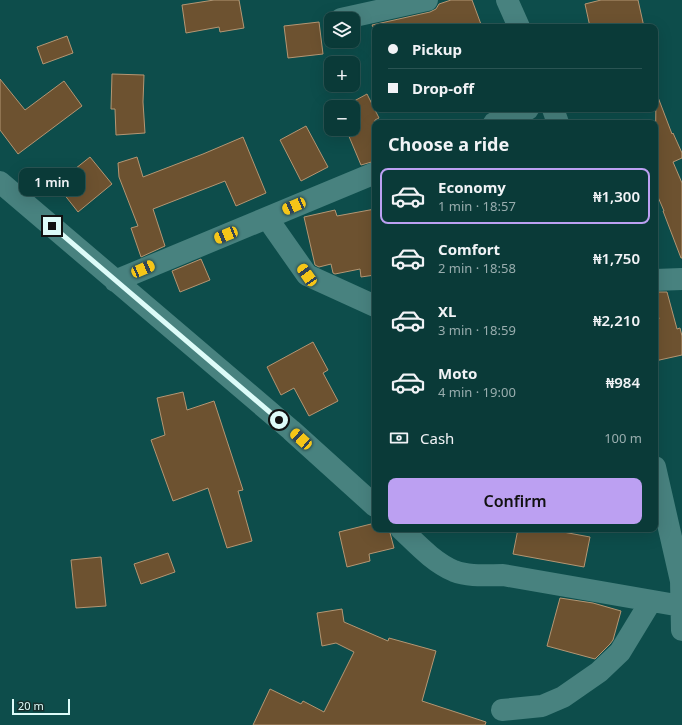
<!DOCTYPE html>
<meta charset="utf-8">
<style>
:root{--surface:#0a3a38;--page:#134140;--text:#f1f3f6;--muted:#99adae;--line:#2a5453;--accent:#bca0f2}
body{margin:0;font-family:"Noto Sans",sans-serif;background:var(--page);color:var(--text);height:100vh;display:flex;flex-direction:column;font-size:15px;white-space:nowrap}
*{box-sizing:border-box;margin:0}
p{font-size:13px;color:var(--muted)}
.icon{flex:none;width:22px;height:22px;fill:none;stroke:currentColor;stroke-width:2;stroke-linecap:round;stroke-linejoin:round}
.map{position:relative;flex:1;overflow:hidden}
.panel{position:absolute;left:372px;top:120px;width:286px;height:412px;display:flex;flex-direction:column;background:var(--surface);border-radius:8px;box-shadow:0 4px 16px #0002,0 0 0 1px var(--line)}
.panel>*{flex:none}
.top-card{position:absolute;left:372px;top:24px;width:286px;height:88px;border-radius:8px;box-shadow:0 4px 16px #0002,0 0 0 1px var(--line);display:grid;align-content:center;height:88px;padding:0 16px;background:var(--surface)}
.buttons{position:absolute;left:324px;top:12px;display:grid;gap:8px}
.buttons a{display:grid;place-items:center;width:36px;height:36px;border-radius:8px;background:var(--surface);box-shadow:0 4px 16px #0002,0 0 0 1px var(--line);font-size:20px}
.scale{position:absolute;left:12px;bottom:10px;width:58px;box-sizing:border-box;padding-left:4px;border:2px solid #ddfbf8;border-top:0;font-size:11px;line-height:14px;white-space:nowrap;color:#ddfbf8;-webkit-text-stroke:3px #162f2d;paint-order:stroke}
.end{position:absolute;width:18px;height:18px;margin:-9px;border:5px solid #ddfbf8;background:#111;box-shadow:0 0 0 2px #111}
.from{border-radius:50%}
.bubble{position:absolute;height:28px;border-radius:8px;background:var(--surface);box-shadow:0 4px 16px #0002,0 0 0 1px var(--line);font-size:13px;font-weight:600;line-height:28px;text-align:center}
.car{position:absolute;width:12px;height:24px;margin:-12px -6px;border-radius:5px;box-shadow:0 0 3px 1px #0007;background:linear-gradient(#f5c518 24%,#345 0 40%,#f5c518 0 76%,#345 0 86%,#f5c518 0)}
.top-card b{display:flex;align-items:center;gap:14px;height:38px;font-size:15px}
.top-card b+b{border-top:1px solid var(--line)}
.top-card i{width:10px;height:10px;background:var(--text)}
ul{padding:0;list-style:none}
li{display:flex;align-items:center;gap:12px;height:56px;margin:0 8px 6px;padding:0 8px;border:2px solid transparent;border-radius:8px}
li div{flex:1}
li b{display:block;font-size:15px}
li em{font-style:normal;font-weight:600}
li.active{border-color:var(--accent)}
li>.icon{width:36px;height:36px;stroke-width:1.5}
h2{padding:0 16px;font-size:18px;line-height:48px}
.pay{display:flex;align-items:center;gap:10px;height:44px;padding:0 16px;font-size:15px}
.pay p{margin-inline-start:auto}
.action{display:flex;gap:8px;margin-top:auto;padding:8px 16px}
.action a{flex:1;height:46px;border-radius:8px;background:var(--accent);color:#111;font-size:16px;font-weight:600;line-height:46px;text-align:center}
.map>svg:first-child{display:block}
</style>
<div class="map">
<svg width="682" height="725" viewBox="0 0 682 725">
<rect width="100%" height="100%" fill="#0d4d4b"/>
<path fill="#6d5230" stroke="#b49673" d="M214,0h25l5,28 -24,4 -1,-5 -33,6 -4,-28z
M451,0h21l10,27h-109l-1,-2 58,-13 6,-3 3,-5z
M601,0h37l6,27h-54l-5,-23z
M319,22l4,32 -35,4 -4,-32z
M67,36l6,17 -30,11 -6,-17z
M112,74l32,1 -1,27 2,31 -29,2 -1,-26h-4z
M0,79l25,31 39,-29 18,25 -64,48 -18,-24z
M656,92l16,42 1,-1 9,20v5l-9,4 9,21v75h-1l-18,-47h1l-9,-21z
M367,94l12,24 -4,2v41l-14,4 -13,-31 -3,2 -4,-7h12v-22h-10z
M306,126l22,41 -27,14 -21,-41z
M243,137l23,56 -30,13 -11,-25 -72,28 12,37 -24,11 -10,-29 7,-2 -19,-49 -1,-14 19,-6 6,20 60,-23z
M90,157l22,27 -34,28 -22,-28z
M375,209v66l-14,2 -1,-8 -25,5 -2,-1 -2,-9 -12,3 -4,-2 -11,-48 31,-7 2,6z
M201,259l9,21 -30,12 -8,-21z
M655,292h12l10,37 3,-1 2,8v19l-27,6v-41l4,-1 -4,-16z
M313,342l15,28 -5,3 15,28 -29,15 -15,-28 -13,7 -14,-28z
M183,392l4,18 27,-9 29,89 -5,1 14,50 -25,7 -19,-60 -35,13 -22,-61 14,-5 -8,-37z
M375,523v6h14l5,19 -25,6 1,7 -23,6 -8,-35z
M518,529h29l43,8 -6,30 -71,-13z
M168,553l7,19 -34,12 -7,-20z
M101,557l5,49 -30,2 -5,-48z
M560,598l33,5 28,8 -8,29 -3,4 -15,15 -48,-13z
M342,609l2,13 44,19 1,-3 47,13 -14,50 64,21 -1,3h-232l17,-36 31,15 2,-3 21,11 30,-60 -18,-9 -14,3 -5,-33z"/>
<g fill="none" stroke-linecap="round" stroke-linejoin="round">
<path stroke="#48827f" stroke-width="22" d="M507,0l12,27
M341,19l86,-19
M553,109l5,14
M494,123l34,-14
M0,182l291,248 84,76
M267,218l40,57 68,31
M655,280l27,-1
M115,281l260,-108
M655,467l26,114 1,49
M401,529c16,15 32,33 53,42 15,6 33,4 49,4l178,31
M502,710l40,-4 21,-9 36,-25 21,-20 31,-51"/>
</g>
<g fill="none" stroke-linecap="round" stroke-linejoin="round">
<path stroke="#ddfbf8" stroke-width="5" d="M52,226l227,194"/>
</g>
</svg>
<div class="buttons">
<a><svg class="icon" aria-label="layers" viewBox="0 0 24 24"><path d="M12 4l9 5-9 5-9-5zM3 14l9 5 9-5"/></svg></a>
<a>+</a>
<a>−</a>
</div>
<div class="scale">20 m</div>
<i class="end from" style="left:279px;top:420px"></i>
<i class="end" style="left:52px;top:226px"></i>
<div class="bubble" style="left:19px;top:168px;width:66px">1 min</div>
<i class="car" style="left:294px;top:206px;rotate:247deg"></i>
<i class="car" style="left:226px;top:235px;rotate:248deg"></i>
<i class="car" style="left:143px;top:269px;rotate:67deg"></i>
<i class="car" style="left:307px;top:275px;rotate:325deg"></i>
<i class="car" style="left:301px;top:439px;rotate:312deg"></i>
<div class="top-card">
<b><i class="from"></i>Pickup</b>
<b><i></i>Drop-off</b>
</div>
<section class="panel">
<h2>Choose a ride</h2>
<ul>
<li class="active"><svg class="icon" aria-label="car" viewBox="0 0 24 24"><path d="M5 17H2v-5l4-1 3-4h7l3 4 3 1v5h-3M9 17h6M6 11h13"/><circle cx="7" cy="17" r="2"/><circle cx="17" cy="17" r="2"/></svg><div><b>Economy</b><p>1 min · 18:57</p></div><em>₦1,300</em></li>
<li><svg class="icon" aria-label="car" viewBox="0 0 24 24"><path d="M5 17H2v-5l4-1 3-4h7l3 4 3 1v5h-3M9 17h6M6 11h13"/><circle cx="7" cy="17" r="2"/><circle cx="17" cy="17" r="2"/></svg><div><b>Comfort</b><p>2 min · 18:58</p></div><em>₦1,750</em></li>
<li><svg class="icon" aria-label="car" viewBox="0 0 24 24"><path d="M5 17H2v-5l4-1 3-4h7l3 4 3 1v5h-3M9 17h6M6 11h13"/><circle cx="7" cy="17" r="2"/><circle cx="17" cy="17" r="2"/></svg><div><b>XL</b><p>3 min · 18:59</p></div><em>₦2,210</em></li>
<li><svg class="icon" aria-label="car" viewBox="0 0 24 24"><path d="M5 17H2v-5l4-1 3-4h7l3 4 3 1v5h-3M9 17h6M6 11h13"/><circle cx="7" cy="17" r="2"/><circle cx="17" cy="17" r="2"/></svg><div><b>Moto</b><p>4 min · 19:00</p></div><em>₦984</em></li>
</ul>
<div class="pay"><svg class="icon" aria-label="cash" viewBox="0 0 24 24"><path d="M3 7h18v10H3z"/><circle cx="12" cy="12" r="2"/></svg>Cash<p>100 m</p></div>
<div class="action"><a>Confirm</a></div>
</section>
</div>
